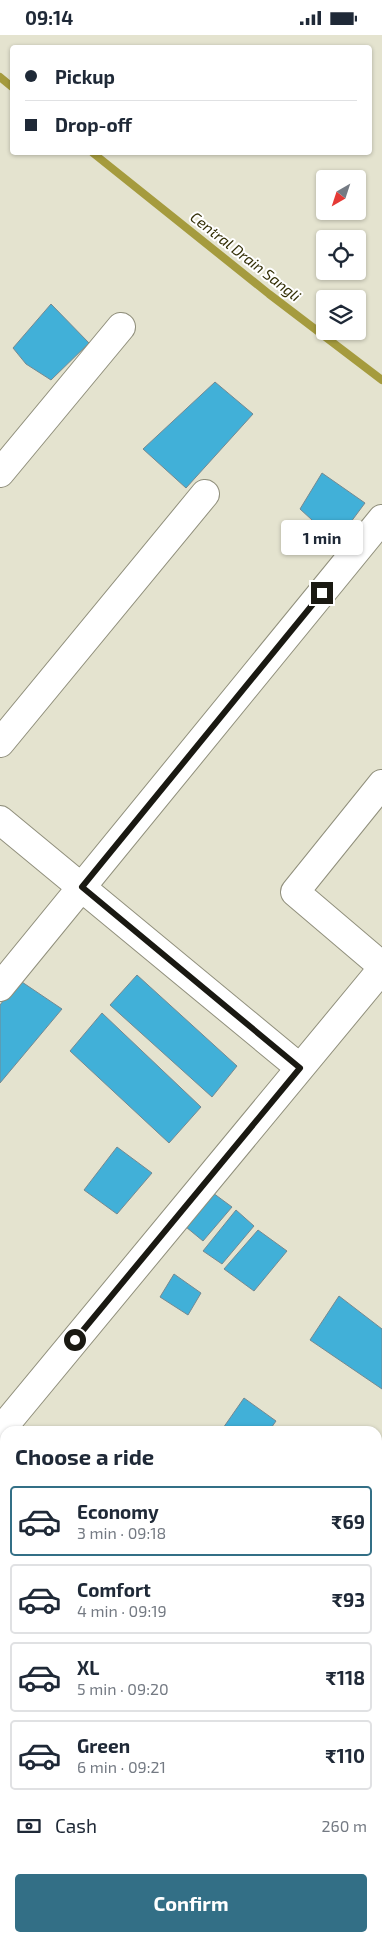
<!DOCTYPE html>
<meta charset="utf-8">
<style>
:root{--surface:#fff;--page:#f2f2f3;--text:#1f2937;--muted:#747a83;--line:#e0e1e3;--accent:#336f86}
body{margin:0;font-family:"Exo 2",sans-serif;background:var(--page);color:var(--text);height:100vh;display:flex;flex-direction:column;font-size:19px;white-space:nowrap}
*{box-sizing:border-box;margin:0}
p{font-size:16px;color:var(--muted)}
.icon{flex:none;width:28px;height:28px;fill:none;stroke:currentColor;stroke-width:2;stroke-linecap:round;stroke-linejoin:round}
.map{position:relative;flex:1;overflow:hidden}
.sheet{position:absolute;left:0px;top:1391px;width:382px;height:516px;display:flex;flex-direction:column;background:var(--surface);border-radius:15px 15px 0 0;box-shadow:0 1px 4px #0004}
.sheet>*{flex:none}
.top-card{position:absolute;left:10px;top:10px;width:362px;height:110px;border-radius:5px;box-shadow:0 1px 4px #0004;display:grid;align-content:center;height:110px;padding:0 15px;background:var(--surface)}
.needle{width:32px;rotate:219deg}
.tools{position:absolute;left:316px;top:135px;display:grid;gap:10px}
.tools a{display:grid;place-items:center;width:50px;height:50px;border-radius:5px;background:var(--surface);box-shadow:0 1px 4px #0004;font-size:25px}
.end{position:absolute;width:22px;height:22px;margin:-11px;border:6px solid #1a1912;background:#fff;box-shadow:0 0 0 2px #fff}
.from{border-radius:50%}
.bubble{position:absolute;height:35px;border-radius:5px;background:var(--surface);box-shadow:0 1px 4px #0004;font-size:16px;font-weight:700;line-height:35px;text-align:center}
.top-card b{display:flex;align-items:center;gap:18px;height:48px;font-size:19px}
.top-card b+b{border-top:1px solid var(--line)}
.top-card i{width:12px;height:12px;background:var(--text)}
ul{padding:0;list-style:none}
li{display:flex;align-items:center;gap:15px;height:70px;margin:0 10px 8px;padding:0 5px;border:2px solid var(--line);border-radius:5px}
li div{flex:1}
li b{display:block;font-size:19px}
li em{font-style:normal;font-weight:700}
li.on{border-color:var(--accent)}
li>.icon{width:45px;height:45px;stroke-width:1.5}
h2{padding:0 15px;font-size:22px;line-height:60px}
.pay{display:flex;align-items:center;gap:12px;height:55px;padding:0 15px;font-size:19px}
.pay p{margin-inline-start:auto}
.cta{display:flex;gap:10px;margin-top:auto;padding:10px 15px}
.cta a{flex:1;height:58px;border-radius:5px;background:var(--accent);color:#fff;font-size:20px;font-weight:700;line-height:58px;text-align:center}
.status{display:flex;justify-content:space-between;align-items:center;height:35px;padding:0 25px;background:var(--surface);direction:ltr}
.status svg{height:14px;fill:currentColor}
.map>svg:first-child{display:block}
</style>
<div class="status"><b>09:14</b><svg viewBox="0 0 49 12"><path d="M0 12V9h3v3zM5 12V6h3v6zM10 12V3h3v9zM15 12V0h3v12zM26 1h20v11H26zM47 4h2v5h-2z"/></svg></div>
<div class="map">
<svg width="382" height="1907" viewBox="0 0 382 1907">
<rect width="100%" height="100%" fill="#e4e3cf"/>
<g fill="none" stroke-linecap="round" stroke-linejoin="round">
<path stroke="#a59b3e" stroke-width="8" d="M0,42l12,10
M93,118l176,141 113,86"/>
</g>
<path fill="#41b0d8" stroke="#758991" d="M51,269l38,39 -38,37 -25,-16 -13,-16z
M215,347l38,32 -67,74 -43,-39z
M322,438l43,30 -29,39 -36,-33z
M137,940l100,91 -25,31 -102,-92z
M19,945l43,29 -62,74v-78z
M102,978l99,94 -32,36 -99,-92z
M117,1112l35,26 -35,41 -33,-24z
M213,1158l19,14 -29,34 -17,-14z
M236,1175l18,16 -32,38 -19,-13z
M258,1195l29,21 -33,40 -30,-22z
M174,1239l27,19 -13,22 -28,-18z
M339,1261l43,33v60l-72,-49z
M244,1363l32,23 -7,10h-48z
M5,1832v38l-5,-5v-27z"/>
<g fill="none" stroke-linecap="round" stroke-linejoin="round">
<g stroke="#908f7c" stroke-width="30">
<path id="minor" d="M0,438l121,-146
M0,708l205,-249
M382,749l-87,108 87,74
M0,785l300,248
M0,952l382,-468
M0,1396l382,-462
M378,1756l4,-6
M51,1907l4,-5
M266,1907l4,-5"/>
</g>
<g stroke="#908f7c" stroke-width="30">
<path id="major" d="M378,1509l4,-3
M0,1730l5,-3"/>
</g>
<use href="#minor" stroke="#fff" stroke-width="28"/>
<use href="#major" stroke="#fff" stroke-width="28"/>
</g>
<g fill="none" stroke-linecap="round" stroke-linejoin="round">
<path stroke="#1a1912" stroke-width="6" d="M75,1305l225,-272 -218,-181 240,-294"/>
</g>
<g text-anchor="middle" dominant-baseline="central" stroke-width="4" stroke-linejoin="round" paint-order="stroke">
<g font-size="15" font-style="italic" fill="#332f06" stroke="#fff">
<text transform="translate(246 221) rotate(38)">Central Drain Sangli</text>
</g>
</g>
</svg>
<div class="tools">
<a><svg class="needle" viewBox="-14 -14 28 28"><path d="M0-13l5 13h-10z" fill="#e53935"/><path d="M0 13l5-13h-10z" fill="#747a83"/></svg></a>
<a><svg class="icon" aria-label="locate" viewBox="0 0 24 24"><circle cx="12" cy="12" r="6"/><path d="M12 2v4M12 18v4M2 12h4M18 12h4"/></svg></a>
<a><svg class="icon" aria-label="layers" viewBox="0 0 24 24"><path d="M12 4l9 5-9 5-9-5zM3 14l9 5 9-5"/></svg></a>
</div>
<i class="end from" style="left:75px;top:1305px"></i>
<i class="end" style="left:322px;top:558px"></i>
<div class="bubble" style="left:281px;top:485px;width:82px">1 min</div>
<div class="top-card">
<b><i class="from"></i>Pickup</b>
<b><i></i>Drop-off</b>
</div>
<section class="sheet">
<h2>Choose a ride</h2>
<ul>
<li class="on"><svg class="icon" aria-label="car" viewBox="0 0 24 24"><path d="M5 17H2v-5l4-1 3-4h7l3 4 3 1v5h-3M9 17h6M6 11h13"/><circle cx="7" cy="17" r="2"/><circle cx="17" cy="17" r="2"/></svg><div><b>Economy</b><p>3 min · 09:18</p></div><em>₹69</em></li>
<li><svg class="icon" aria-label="car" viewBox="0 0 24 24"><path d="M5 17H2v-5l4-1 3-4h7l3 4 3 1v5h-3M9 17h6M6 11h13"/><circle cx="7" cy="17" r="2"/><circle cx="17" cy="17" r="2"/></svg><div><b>Comfort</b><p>4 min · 09:19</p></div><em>₹93</em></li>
<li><svg class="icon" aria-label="car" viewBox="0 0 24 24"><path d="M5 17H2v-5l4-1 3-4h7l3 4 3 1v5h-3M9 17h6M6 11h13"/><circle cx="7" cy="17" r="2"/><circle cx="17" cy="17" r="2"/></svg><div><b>XL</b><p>5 min · 09:20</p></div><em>₹118</em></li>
<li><svg class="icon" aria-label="car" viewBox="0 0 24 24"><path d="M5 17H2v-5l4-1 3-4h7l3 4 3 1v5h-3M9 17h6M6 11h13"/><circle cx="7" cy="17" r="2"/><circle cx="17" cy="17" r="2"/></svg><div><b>Green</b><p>6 min · 09:21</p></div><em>₹110</em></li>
</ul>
<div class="pay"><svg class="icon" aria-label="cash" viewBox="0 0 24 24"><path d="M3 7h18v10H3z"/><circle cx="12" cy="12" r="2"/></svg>Cash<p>260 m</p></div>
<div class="cta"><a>Confirm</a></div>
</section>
</div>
